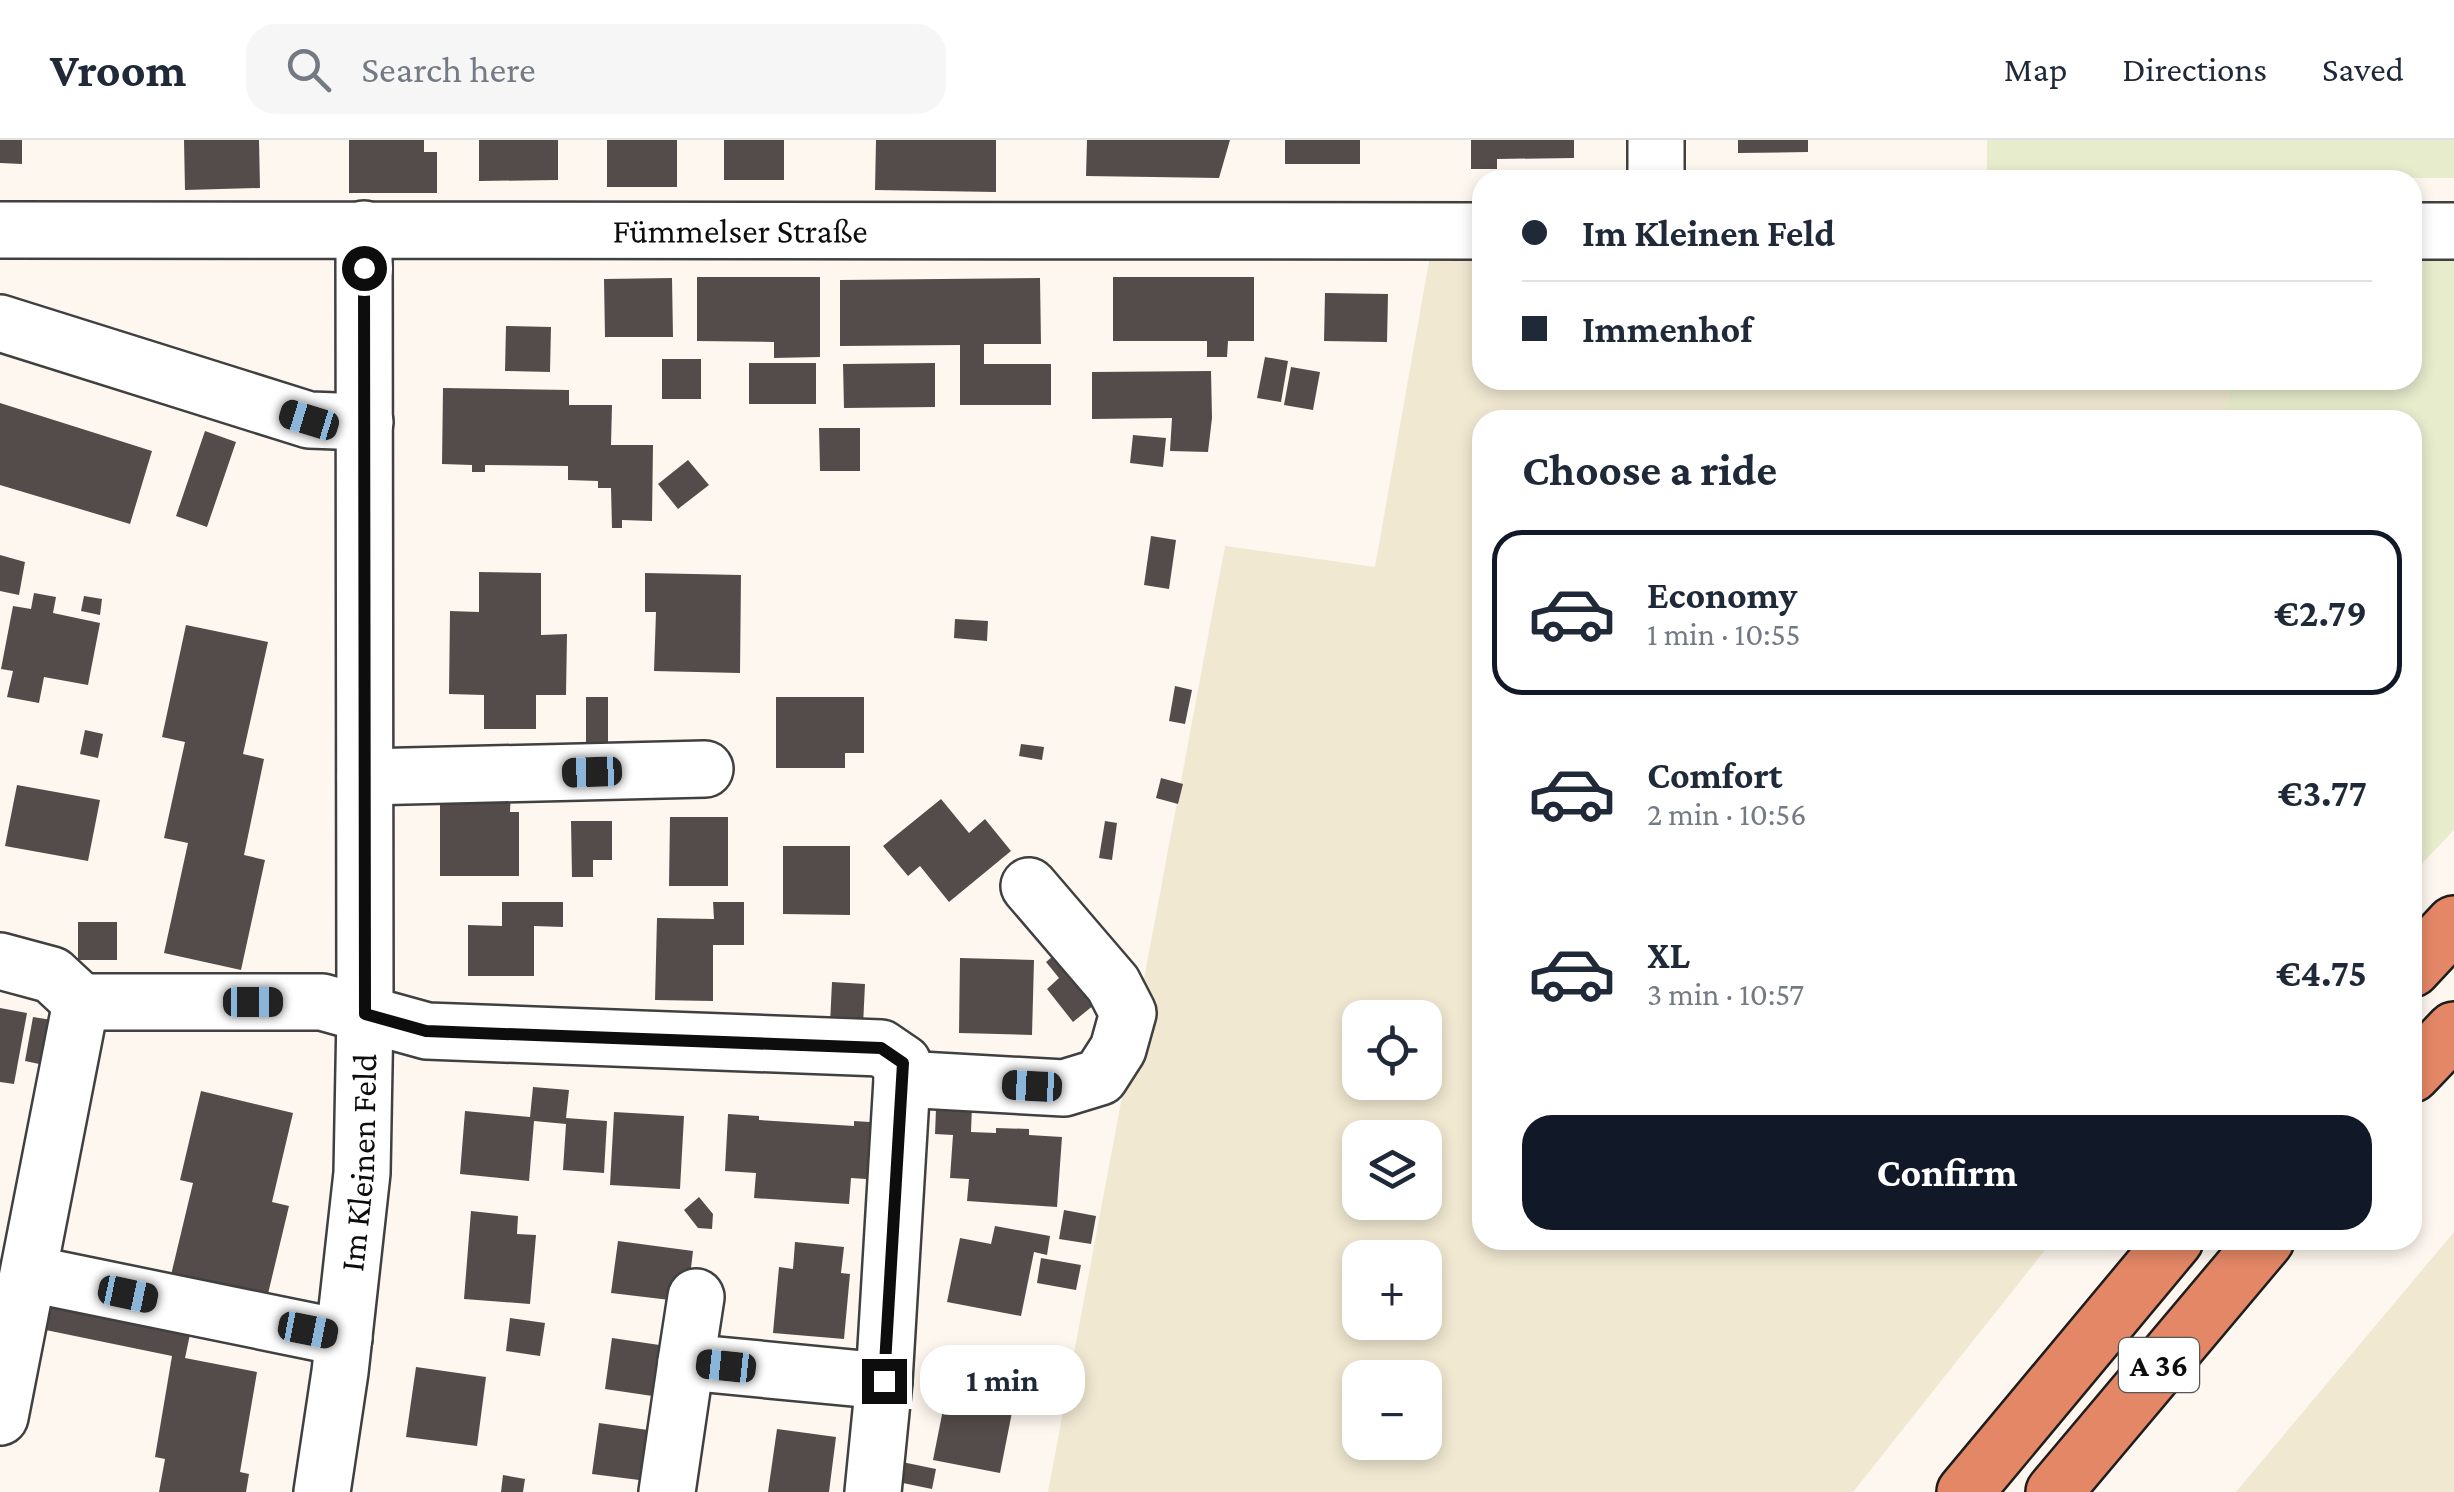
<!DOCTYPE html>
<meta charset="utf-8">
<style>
:root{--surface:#fff;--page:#f6f6f7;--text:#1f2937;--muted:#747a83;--line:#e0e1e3;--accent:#111827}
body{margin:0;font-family:"Crimson Pro",serif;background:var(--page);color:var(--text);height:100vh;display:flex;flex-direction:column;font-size:38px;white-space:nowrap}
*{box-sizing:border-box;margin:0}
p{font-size:32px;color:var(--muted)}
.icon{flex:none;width:55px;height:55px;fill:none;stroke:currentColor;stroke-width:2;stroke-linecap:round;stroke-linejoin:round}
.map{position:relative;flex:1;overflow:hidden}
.details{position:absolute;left:1472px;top:270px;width:950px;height:840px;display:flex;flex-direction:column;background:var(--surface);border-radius:30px;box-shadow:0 5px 15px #0003}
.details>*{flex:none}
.guide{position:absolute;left:1472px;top:30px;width:950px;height:220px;border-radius:30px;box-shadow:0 5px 15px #0003;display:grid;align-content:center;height:220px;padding:0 50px;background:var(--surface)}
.controls{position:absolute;left:1342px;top:860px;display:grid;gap:20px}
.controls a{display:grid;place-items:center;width:100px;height:100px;border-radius:20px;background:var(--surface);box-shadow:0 5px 15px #0003;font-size:50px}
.end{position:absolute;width:45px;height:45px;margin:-22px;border:12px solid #0d0d0d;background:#fff;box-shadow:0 0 0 5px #fff}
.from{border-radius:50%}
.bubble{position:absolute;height:70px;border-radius:30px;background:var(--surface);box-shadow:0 5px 15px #0003;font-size:32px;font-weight:700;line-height:70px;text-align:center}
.car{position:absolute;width:30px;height:60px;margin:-30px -15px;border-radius:12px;box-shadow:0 0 8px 2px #0007;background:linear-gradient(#222 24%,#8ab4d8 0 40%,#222 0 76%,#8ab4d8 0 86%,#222 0)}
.guide b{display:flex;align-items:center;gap:35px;height:95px;font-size:38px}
.guide b+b{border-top:2px solid var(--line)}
.guide i{width:25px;height:25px;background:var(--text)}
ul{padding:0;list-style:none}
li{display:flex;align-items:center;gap:30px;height:165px;margin:0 20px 15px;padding:0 30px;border:5px solid transparent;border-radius:30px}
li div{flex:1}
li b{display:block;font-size:38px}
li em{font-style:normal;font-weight:700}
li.on{border-color:var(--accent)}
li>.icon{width:90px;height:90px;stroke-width:1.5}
h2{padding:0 50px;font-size:45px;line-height:120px}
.cta{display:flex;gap:20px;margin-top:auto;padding:20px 50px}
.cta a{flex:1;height:115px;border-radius:30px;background:var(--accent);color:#fff;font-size:40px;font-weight:700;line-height:115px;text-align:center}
header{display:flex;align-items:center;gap:60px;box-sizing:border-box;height:140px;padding:0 50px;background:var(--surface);border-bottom:2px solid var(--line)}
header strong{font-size:48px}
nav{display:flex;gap:55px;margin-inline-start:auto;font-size:35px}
.search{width:700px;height:90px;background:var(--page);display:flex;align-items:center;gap:25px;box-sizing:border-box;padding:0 35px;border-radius:30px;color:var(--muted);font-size:38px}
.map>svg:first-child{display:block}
</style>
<header>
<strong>Vroom</strong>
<div class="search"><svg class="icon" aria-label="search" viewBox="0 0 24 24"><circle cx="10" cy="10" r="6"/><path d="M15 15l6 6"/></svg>Search here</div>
<nav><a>Map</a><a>Directions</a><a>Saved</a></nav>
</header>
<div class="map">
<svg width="2454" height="1352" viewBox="0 0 2454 1352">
<rect width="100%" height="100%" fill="#fdf7ef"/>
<path fill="#f0e8d1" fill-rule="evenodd" d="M1431,110h51v130h749l-8,40h-741v820h571l-200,252h-805l177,-946 150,21zM1360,878h65v64h-65zM1360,998h65v64h-65zM1360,1118h65v64h-65zM1360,1238h65v64h-65z
M2454,1092v260h-218z"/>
<path fill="#e7eccd" d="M1987,0h467v38l-467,-1z
M2413,117l41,1v572l-41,43 -1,-453h-189l8,-40h181z"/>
<path fill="#544c4a" d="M0,0h22v24l-22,-1z
M184,0h75l1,48 -75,2z
M349,0h75v12h13v41h-88z
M479,0h79v40l-79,1z
M607,0h70v47h-70z
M724,0h60v40h-60z
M876,0h120v52l-121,-2z
M1087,0h143l-11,38 -133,-2z
M1285,0h75v24h-75z
M1471,0h103v18l-77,1v10h-26z
M1738,0h70v12l-70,1z
M697,137h123v80l-46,1v-16l-77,-1z
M1113,137h141v64h-26l-1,16h-20v-16h-94z
M672,138l1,59h-68l-1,-58z
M1040,138l1,66h-57v20h67v41h-91v-60l-120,1v-66z
M1325,153l63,1 -1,48 -63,-1z
M506,186l45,1 -1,45 -45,-1z
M1265,217l23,4 -7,41 -24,-4z
M662,219h39v40h-39z
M749,223h67v41h-67z
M935,223v44l-91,1 -1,-44z
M1291,227l29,5 -7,38 -29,-5z
M1211,231l1,47 -4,34 -38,-1 2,-33 -80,1v-47z
M443,248l126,2v15h43l-1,40h42l-1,76 -30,-1v8h-10l-1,-40h-13v-7l-30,-1v-14l-83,-1v7h-13v-7l-30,-1z
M0,263l152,48 -22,73 -130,-39z
M819,288h41v43h-40z
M205,291l31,11 -29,85 -31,-11z
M1133,295l33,3 -3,29 -33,-4z
M688,320l21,25 -31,24 -20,-25z
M1151,396l25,4 -7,49 -25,-4z
M0,415l25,7 -6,33 -19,-4z
M479,432l62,1v62l26,-1 -1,61h-30v34h-52v-34l-35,-1 1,-83 29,1z
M645,433l96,2 -1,98 -86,-2 2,-59h-11z
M34,453l22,4 -3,16 47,10 -12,62 -44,-8 -5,26 -32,-6 6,-26 -12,-2 12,-63 18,3z
M84,456l18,3 -2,16 -19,-4z
M955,479l33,2 -1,20 -33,-3z
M186,485l82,17 -25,112 21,5 -20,96 21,5 -24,110 -77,-17 24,-110 -24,-5 21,-96 -23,-5z
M1175,546l17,4 -7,34 -16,-3z
M586,557h22v45h-22z
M776,557h88v56h-19v15h-69z
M85,590l18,4 -5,24 -18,-4z
M1021,604l23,3 -2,13 -23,-4z
M1161,638l22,6 -5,20 -22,-6z
M17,645l83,15 -12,61 -83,-15z
M440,650h71l-1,22h9v64h-79z
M941,659l28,34 16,-14 26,32 -62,51 -29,-36 -12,10 -25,-30z
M670,677h58v69h-59z
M571,681h41v39h-19v17h-21z
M1105,681l12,2 -5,37 -13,-2z
M783,706h67v69l-67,-1z
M502,762h61v25l-29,-1v50h-66v-51l34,1z
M713,762h31v43h-31v56l-58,-1 2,-82 57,1z
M78,782h39v38h-39z
M1064,807l41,49 -32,26 -26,-33 12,-11 -13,-16z
M960,818l74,2 -2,75 -73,-2z
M832,842l33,2 -2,42 -33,-1z
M0,868l27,5 -13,71 -14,-2z
M33,877l19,3 -8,45 -19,-4z
M533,947l36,3 -3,28 41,3 -3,52 -41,-3 3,-46 -32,-3 -5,60 -69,-7 5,-63 65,6z
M201,951l92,22 -21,89 17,4 -22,92 -96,-23 22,-92 -13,-3z
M943,963l29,2 -1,27 25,1v-5l33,1v6l33,2 -5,70 -90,-6 2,-22 -19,-1 3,-43 -18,-1 1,-25z
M614,972l70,4 -4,73 -70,-4z
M728,974l31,2v4l95,6v-5l31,2 -4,57 -30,-2 -2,26 -95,-6 2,-25 -31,-2z
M699,1057l14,17 -1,15 -14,-1 -14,-18z
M1064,1070l32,6 -5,28 -32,-5z
M471,1071l47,5 -1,18 19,1 -6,69 -66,-5z
M995,1086l55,10 -3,19 -13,-3 -13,64 -74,-14 13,-64 31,6z
M618,1101l75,10 -6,51 -76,-9z
M795,1102l49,5 -3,26 9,1 -6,65 -71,-6 6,-66 14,2z
M1041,1118l40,7 -5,25 -39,-7z
M42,1156l150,29 -7,33 72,14 -17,100 9,2 -3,18h-87l6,-33 -10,-2 17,-101 -136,-28z
M510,1178l35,5 -5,33 -34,-5z
M612,1198l61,9 -7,51 -61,-9z
M959,1221l57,11 -3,14 4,1 -17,86 -67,-13 17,-86 6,2z
M416,1227l70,10 -9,69 -71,-9z
M1038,1238l26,5 -6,26 -25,-5z
M599,1283l63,9 -7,50 -63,-8z
M777,1289l59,8 -7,55h-61z
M902,1322l34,7 -4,20 -34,-7z
M503,1335l22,4 -2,13h-22z"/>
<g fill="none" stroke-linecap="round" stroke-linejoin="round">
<g stroke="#404040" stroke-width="60">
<g id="minor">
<path d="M1656,40v-40"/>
<path id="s1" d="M0,90l1482,1"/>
<path d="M2412,91h42"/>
<path d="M0,183l309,97 56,2"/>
<path d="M365,637l340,-8"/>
<path d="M0,821l52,14 29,27"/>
<path d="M902,939l162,9 36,-11 18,-28 10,-36 -15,-29 -84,-98"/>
<path d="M56,1139l288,59"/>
<path d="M696,1157l-10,65 198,19"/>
<path d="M0,1277l81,-415h241l105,29 454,17 22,15 -19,318 -11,111"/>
<path id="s2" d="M322,1352l18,-120 22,-199 3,-159 -1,-785"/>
<path d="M667,1352l19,-130"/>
</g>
</g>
<g stroke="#1e1e1e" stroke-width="60">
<path id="highway" d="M2412,829l42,-45
M2412,934l42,-44
M1965,1352l210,-252
M2054,1352l212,-252"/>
</g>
<use href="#minor" stroke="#fff" stroke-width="55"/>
<use href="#highway" stroke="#e48766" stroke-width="55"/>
</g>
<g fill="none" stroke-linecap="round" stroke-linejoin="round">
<path stroke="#0d0d0d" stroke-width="12" d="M364,128l1,746 61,17 455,17 22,15 -19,318"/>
</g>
<g text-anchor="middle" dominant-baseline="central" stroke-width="10" stroke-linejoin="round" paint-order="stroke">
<rect fill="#fff" stroke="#565656" stroke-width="2.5" x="2119" y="1198" width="80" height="54" rx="8"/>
<g font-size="32" font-weight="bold" fill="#0d0d0d">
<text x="2159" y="1225">A 36</text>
</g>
<g font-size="35" fill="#0d0d0d" stroke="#fff">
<text stroke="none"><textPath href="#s1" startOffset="740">Fümmelser Straße</textPath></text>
<text stroke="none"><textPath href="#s2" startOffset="332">Im Kleinen Feld</textPath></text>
</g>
</g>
</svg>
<div class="controls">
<a><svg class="icon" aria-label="locate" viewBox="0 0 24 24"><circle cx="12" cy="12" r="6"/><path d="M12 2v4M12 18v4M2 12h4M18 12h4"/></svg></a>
<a><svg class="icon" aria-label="layers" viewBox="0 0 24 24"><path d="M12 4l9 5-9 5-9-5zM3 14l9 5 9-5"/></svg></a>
<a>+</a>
<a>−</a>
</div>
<i class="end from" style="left:364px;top:128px"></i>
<i class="end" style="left:884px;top:1241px"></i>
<div class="bubble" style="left:920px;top:1205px;width:165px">1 min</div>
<i class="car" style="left:309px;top:280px;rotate:287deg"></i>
<i class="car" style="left:592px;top:632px;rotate:268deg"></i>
<i class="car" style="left:253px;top:862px;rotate:90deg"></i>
<i class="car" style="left:1032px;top:946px;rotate:273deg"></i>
<i class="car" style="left:128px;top:1154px;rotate:102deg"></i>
<i class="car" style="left:308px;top:1190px;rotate:101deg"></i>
<i class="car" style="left:726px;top:1226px;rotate:276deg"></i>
<div class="guide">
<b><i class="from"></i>Im Kleinen Feld</b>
<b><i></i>Immenhof</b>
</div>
<section class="details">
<h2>Choose a ride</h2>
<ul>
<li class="on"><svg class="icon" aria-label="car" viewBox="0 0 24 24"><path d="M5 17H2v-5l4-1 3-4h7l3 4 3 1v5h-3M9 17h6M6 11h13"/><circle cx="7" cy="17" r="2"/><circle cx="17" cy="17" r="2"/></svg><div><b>Economy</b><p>1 min · 10:55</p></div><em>€2.79</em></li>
<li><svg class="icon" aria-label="car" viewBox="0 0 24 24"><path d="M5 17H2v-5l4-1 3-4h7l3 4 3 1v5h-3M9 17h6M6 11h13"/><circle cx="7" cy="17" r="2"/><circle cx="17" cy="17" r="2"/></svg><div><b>Comfort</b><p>2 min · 10:56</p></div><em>€3.77</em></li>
<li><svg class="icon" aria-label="car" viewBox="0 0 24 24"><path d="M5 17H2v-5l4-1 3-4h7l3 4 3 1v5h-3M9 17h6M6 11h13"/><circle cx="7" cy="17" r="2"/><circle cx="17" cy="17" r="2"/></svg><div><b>XL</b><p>3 min · 10:57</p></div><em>€4.75</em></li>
</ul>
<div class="cta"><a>Confirm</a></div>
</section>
</div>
